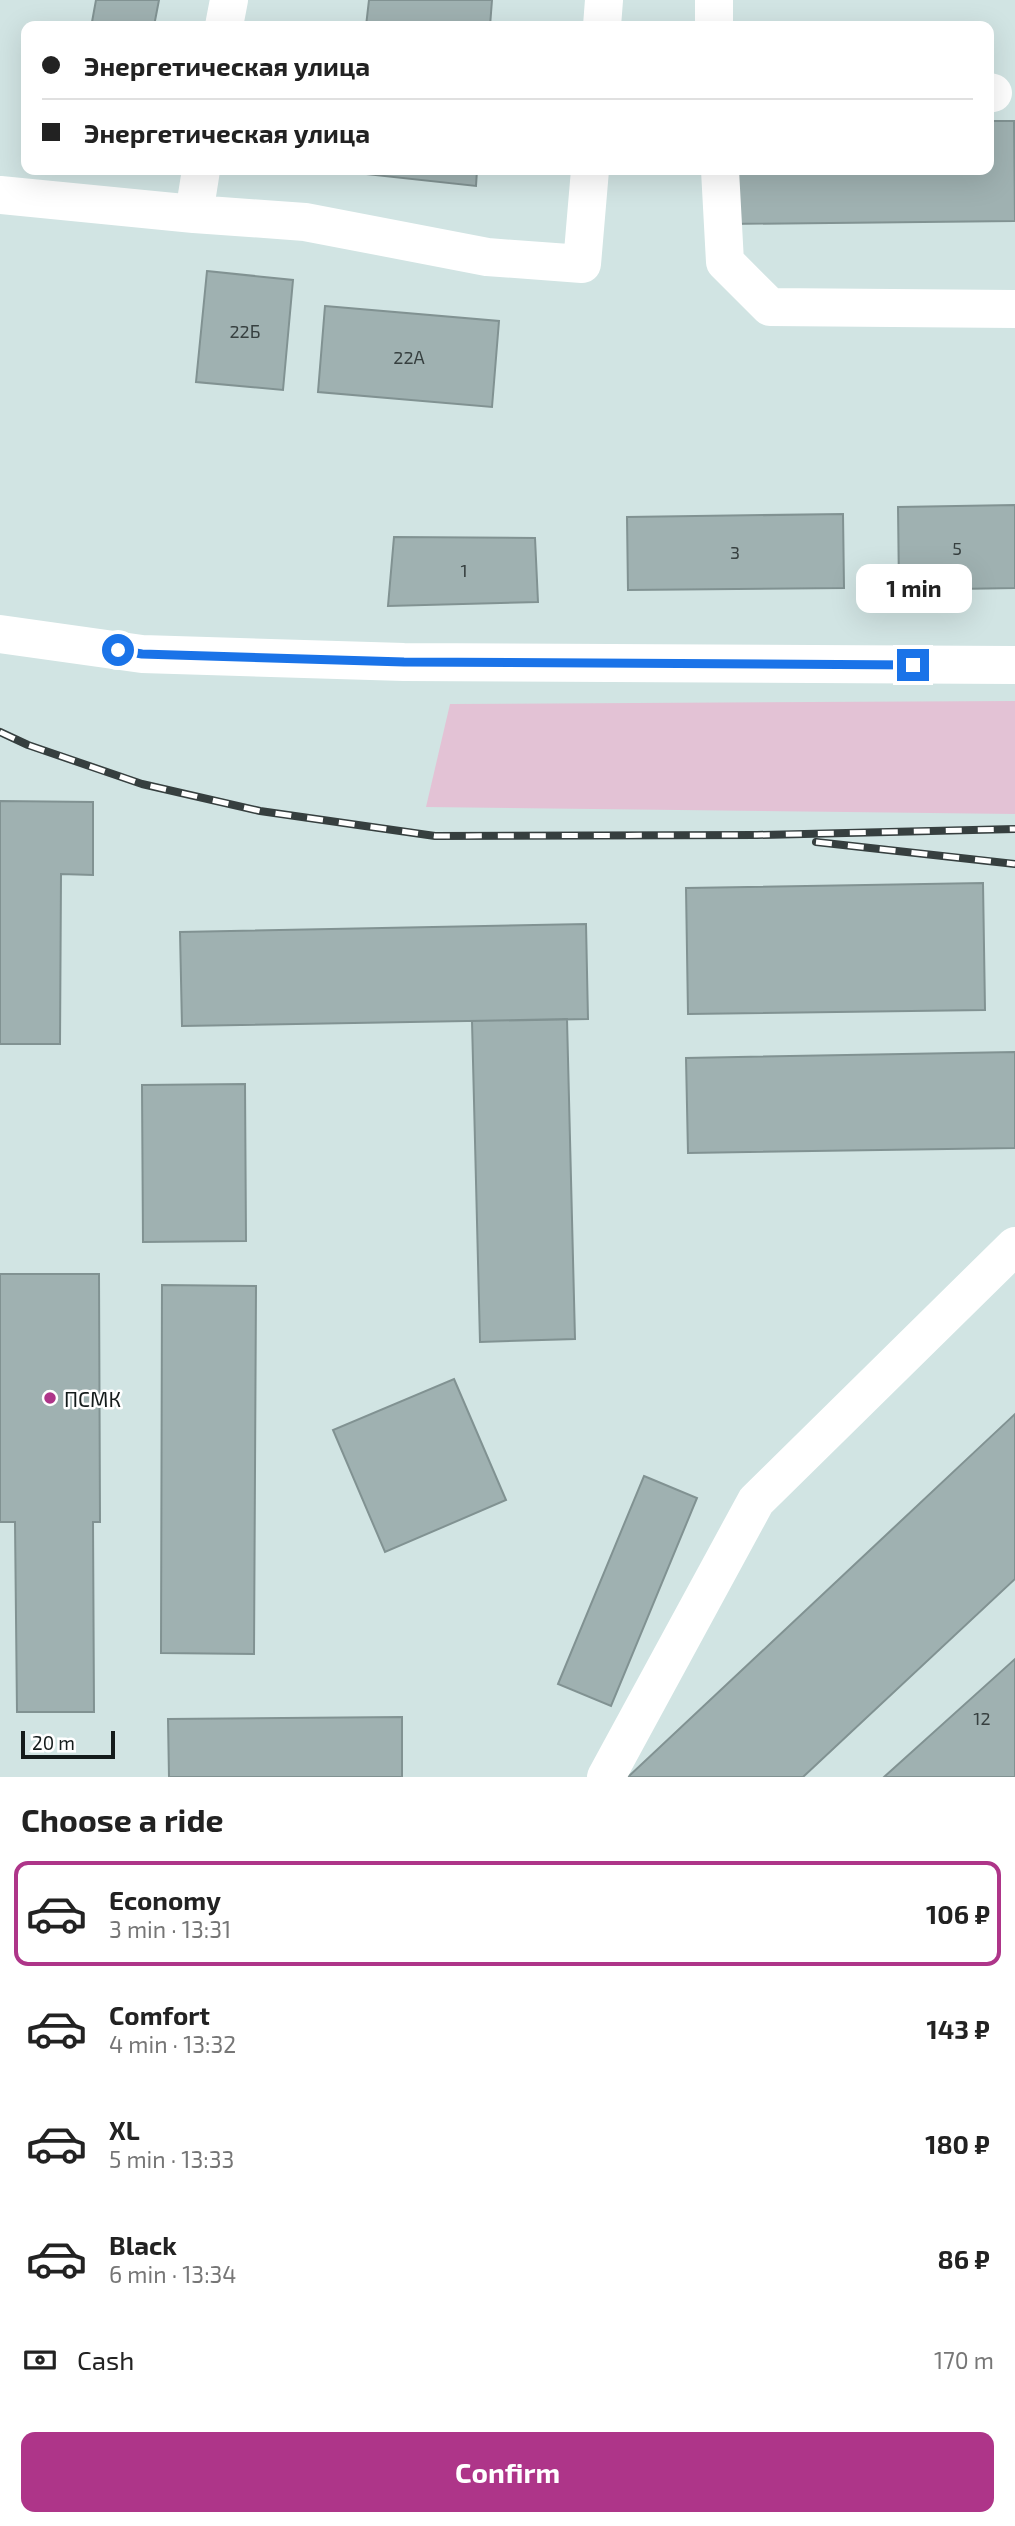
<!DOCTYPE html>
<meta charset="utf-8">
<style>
:root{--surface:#fff;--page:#f6f6f6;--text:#222;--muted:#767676;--line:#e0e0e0;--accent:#ae3589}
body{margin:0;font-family:"Exo 2",sans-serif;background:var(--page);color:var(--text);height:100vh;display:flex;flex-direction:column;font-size:26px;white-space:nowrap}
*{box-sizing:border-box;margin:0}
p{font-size:23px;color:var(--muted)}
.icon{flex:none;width:38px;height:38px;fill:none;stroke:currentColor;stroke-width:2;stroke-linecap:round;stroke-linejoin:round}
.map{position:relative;height:1777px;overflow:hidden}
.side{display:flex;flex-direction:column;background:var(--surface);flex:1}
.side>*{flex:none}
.banner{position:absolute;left:21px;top:21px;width:973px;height:154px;border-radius:14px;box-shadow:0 7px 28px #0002;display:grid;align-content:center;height:154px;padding:0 21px;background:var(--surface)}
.scale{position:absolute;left:21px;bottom:18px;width:94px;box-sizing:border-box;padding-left:7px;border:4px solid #141b1b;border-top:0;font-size:19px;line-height:24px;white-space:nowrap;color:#141b1b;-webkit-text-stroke:5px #fff;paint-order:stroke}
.end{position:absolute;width:32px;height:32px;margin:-16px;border:9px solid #1a73e8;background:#fff;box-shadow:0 0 0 4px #fff}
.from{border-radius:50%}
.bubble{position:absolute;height:49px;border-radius:14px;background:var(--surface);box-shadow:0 7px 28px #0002;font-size:23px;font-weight:700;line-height:49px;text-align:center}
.banner b{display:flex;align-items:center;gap:24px;height:66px;font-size:26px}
.banner b+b{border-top:2px solid var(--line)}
.banner i{width:18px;height:18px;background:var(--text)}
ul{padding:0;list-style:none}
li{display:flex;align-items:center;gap:21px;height:105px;margin:0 14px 10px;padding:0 7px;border:4px solid transparent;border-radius:14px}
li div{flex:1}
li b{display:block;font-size:26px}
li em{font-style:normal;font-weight:700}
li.on{border-color:var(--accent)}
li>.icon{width:63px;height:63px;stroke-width:1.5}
h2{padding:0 21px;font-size:32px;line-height:84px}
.pay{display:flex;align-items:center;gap:18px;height:77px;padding:0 21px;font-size:26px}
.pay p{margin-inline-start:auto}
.button{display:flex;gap:14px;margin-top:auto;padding:14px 21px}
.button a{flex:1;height:80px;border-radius:14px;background:var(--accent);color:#fff;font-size:28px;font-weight:700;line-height:80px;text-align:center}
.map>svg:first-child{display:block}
</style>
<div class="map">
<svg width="1015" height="1777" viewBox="0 0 1015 1777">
<rect width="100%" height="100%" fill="#d1e4e3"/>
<path fill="#e3c2d5" d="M1015,701v113l-589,-7 24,-103z"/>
<path fill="#9fb1b1" stroke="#819292" stroke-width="2" d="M96,0h63l-5,26h-40l-22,-4z
M369,0h123l-2,26h-124z
M989,121h25l1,100 -287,3v-54h261z
M348,170h129l-1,16 -129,-14z
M207,271l86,9 -10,110 -87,-8z
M325,306l174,15 -7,86 -174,-15z
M1015,505v83l-116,2 -1,-83z
M843,514l1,74 -216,2 -1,-73z
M394,537l141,1 3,64 -150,4z
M0,801l93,1v73l-32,-1 -1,170h-60z
M983,883l2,127 -297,4 -2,-126z
M586,924l2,95 -406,7 -2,-94z
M567,1019l8,320 -95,3 -8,-321z
M1015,1052v96l-327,5 -2,-95z
M245,1084l1,157 -103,1 -1,-157z
M0,1274h99l1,248h-7l1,190h-77l-2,-190h-15z
M162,1285l94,1 -2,368 -93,-1z
M454,1379l52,121 -121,52 -52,-122z
M1015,1414v165l-212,198h-175z
M644,1476l53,22 -86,208 -53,-22z
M1015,1659v118h-131z
M402,1717v60h-233l-1,-58z"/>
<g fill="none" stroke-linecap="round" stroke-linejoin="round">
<path stroke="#fff" stroke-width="38" d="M714,0v26
M224,26l5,-26
M602,26l2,-26
M989,92l4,1
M720,170l5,92 45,45 245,2
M0,195l194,19 111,8 182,35 95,7 8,-94
M194,214l7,-44
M0,634l142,20 262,8 611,3
M606,1777l150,-276 259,-255"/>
<g stroke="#363f3f" stroke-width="8">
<path id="rail" d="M0,732l28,13 114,39 118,27 175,25 322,-1 258,-6
M816,842l199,22"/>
</g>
<use href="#rail" stroke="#fff" stroke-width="5" stroke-dasharray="16" stroke-linecap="butt"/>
</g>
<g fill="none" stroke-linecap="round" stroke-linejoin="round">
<path stroke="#1a73e8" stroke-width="9" d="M118,650l24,4 262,8 509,3"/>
</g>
<circle fill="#ae3589" stroke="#fff" stroke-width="2.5" cx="50" cy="1398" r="7"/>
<g text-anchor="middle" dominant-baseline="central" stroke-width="5" stroke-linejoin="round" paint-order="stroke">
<g font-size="18" fill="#374040">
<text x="245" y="331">22Б</text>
<text x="409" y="357">22А</text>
<text x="957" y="548">5</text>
<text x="735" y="552">3</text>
<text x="464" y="570">1</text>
<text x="982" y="1718">12</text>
</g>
<g font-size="21" fill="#141b1b" stroke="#fff" text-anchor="start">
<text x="64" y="1398">ПСМК</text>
</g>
</g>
</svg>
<div class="scale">20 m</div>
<i class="end from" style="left:118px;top:650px"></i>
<i class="end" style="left:913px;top:665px"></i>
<div class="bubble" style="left:856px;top:564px;width:116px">1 min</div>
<div class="banner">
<b><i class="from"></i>Энергетическая улица</b>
<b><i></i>Энергетическая улица</b>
</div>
</div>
<section class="side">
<h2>Choose a ride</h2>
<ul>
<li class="on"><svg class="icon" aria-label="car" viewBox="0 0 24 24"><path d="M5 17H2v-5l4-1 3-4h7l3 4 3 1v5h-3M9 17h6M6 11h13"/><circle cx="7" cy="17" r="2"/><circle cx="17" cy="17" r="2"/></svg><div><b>Economy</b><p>3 min · 13:31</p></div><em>106 ₽</em></li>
<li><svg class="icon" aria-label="car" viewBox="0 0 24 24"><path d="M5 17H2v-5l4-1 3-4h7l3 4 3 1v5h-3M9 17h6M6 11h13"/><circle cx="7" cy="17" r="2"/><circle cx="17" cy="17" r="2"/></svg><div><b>Comfort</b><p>4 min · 13:32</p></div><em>143 ₽</em></li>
<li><svg class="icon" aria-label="car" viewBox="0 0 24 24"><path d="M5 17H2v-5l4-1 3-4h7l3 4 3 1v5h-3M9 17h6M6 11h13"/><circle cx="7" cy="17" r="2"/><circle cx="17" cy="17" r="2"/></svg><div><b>XL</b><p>5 min · 13:33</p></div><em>180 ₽</em></li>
<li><svg class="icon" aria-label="car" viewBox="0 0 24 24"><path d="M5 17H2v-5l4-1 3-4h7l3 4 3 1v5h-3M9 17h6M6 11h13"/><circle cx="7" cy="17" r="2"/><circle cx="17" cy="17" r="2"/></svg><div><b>Black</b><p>6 min · 13:34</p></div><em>86 ₽</em></li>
</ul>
<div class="pay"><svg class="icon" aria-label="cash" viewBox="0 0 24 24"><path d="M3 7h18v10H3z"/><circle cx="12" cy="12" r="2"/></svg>Cash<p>170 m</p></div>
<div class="button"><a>Confirm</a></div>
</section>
